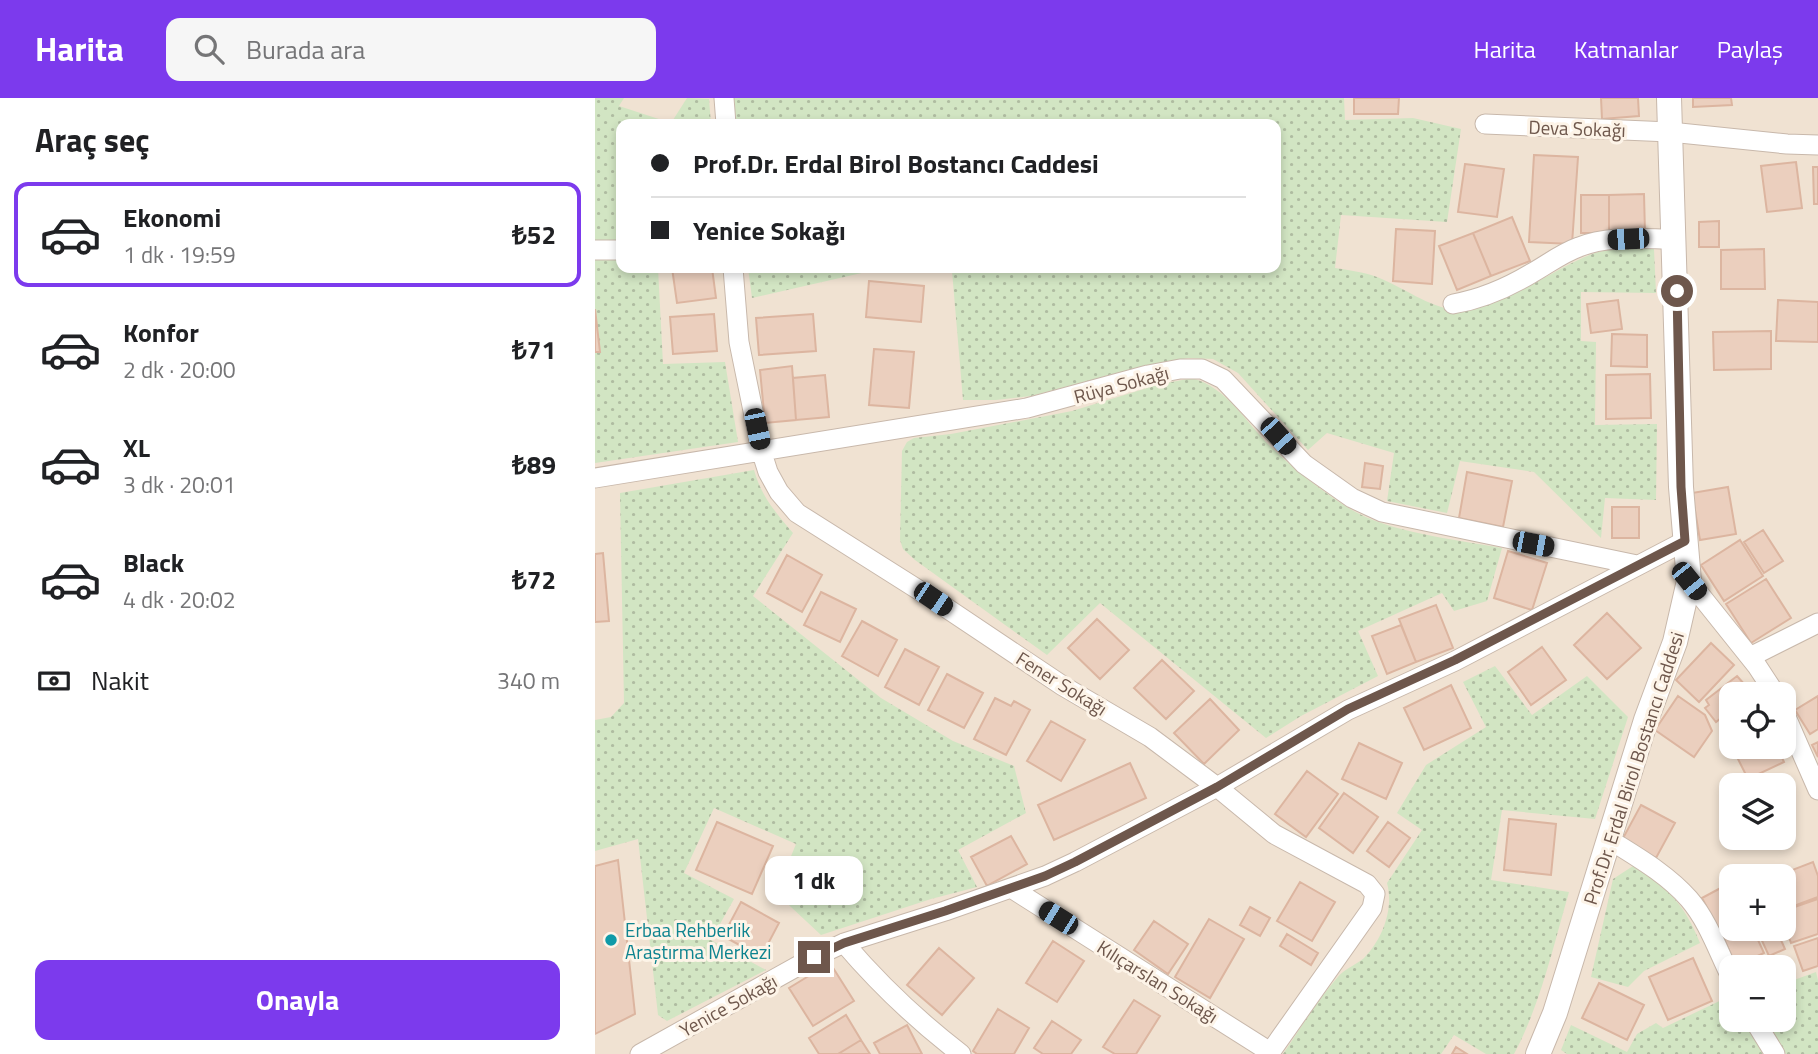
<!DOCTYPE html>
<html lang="tr">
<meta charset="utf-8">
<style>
:root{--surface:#fff;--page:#f6f6f6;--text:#202124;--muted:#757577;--line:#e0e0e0;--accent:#7c3aed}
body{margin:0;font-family:"Titillium Web",sans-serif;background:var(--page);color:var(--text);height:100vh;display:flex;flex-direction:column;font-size:26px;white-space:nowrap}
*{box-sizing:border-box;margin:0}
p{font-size:23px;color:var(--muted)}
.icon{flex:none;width:38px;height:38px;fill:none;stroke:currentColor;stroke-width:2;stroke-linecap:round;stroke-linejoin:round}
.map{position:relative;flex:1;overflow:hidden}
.drawer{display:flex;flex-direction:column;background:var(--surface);width:595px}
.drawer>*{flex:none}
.top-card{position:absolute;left:21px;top:21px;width:665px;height:154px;border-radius:14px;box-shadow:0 4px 10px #0003;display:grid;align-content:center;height:154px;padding:0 35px;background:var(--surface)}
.fabs{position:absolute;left:1124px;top:584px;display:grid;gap:14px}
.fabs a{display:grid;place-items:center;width:77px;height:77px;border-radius:14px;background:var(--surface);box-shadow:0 4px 10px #0003;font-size:35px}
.end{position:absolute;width:32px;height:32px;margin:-16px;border:9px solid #6e574c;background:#fff;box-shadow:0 0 0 4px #fff}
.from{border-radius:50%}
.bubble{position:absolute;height:49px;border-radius:14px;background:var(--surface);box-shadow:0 4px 10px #0003;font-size:23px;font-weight:700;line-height:49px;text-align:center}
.car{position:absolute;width:21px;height:42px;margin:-21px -10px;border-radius:9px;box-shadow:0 0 5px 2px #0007;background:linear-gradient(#222 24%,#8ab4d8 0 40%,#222 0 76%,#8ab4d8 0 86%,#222 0)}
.top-card b{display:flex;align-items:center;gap:24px;height:66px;font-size:26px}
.top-card b+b{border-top:2px solid var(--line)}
.top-card i{width:18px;height:18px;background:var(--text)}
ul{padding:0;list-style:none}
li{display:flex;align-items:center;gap:21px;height:105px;margin:0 14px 10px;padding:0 21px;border:4px solid transparent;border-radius:14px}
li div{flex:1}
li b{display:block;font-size:26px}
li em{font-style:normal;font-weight:700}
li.current{border-color:var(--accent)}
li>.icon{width:63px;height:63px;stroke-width:1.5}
h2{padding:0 35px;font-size:32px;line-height:84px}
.pay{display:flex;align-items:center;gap:18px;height:77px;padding:0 35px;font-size:26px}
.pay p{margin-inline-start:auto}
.button{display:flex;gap:14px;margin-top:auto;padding:14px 35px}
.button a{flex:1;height:80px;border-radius:14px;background:var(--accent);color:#fff;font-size:28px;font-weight:700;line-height:80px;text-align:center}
header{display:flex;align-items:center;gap:42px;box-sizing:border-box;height:98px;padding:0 35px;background:var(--accent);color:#fff}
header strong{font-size:33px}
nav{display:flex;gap:38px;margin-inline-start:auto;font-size:24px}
.search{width:490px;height:63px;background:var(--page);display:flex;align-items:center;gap:18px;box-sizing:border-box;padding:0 24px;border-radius:14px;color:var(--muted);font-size:26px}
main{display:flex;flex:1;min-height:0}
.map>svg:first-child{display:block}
</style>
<header>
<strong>Harita</strong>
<div class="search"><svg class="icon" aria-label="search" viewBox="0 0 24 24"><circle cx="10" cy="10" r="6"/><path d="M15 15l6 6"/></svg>Burada ara</div>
<nav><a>Harita</a><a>Katmanlar</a><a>Paylaş</a></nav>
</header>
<main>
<section class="drawer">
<h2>Araç seç</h2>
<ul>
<li class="current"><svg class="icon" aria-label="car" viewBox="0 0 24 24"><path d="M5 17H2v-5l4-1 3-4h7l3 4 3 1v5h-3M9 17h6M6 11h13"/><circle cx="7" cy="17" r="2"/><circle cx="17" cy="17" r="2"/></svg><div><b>Ekonomi</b><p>1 dk · 19:59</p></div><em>₺52</em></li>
<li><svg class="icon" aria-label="car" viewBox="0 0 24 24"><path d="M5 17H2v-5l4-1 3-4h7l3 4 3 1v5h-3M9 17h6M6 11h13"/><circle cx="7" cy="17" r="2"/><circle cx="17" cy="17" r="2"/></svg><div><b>Konfor</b><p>2 dk · 20:00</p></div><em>₺71</em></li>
<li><svg class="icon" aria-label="car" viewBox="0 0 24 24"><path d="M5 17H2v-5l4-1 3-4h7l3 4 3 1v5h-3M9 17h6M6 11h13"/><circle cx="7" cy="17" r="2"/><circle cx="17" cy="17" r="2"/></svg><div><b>XL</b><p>3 dk · 20:01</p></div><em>₺89</em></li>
<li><svg class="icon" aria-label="car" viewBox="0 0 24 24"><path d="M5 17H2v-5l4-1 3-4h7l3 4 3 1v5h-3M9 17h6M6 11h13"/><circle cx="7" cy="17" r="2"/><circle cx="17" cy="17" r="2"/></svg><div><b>Black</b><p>4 dk · 20:02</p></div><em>₺72</em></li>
</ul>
<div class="pay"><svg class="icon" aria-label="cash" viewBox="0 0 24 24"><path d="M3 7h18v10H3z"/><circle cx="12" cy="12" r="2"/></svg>Nakit<p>340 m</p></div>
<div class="button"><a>Onayla</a></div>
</section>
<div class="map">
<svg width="1223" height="956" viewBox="0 0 1223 956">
<defs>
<pattern id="garden-dots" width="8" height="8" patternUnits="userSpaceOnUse" patternTransform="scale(1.75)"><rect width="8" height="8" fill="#d2e5c3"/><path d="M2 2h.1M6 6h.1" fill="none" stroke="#afbca1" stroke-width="1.8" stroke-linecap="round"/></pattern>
</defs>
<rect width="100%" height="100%" fill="#f9f0e3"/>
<path fill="#f0e2d2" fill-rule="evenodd" d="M0,0h1223v956h-1223zM26,26h655v144h-655zM1136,597h52v52h-52zM1136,688h52v52h-52zM1136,779h52v52h-52zM1136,870h52v52h-52z"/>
<path fill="url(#garden-dots)" d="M0,0h29l-5,8 52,17 16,-25 22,1 2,25h-90v144h37l5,96 62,-2 13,80 -143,21z
M139,0h610l1,22 68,-2 48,11 -14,93 -106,-7 -6,53c13,2 29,4 42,9 26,10 51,30 79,33 40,4 100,-44 139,-57 18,-6 40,-4 59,-4l2,44 -75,-1v49l15,1 -1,83 62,-1 -1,76 -51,-2 -4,40 -67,-66 -74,-11 -13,52 -60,-12 7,-48 -67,-20 -19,17 -70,-77 -25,-14 -25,-1 -75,16 -82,22 -35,4h-33l-11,-129 -86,1 -114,26 -4,-30h528v-144h-540z
M597,280c36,10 54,45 79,69 23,22 49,43 76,60 37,25 111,33 155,41l-15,53 -33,10 -12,-18 -84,38 20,45 -77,40 -35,22 -166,-135 -53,52 -132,-95 -12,-11 -3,-9 2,-89 5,-9 7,-4 37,-4 121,-23 85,-26z
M159,372c7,26 22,43 39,63l-40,63 128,102 72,43 61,25 12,47 -68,37 19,37 -46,12 -110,36 -45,-42 20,-49 -82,-36 -30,65 50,26 -23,41 55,30 -99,51 -9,-6 -20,-176 -43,12v-131l16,-3 13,-14 -4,-210z
M900,568l37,49 55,-39 41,41 -33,102 -93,-9 -11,70 78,12c-16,55 -28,111 -55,162h-28l-32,-19 -13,19h-158c17,-25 34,-53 54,-76 7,-9 19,-13 27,-20 19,-19 30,-50 23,-75l35,-53 -25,-17 29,-48 60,-38 -23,-45z
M1038,768c35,21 52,39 67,77l-56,28 -16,16 -37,-10 22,-98z
M1221,874l2,8v74h-32l-21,-34h18v-36z
M1135,898l1,24h13l19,34h-196l-6,-4 10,-25 56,27 10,-18 19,-11 7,5z"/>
<path fill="#ebcfbe" stroke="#dcb5a0" stroke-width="2" d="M759,0h45l-1,16h-44z
M1006,0h37l1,18 -37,3z
M1098,0h38l1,7 -39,2z
M939,57l44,2 -6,87 -43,-2z
M1201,64l6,46 -35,4 -6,-46z
M870,66l39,5 -7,48 -39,-5z
M1218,69h5v37h-4z
M1049,96l1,39h-36v-38z
M986,97h28v38h-28z
M917,119l18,44 -39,15 -18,-43z
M1124,123v26h-20v-25z
M801,131l39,2 -3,53 -39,-3z
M878,135l18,43 -34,14 -18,-44z
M1169,151l1,40h-44v-39z
M77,170h40l4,30 -39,5z
M274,183l55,5 -3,36 -55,-5z
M1023,202l4,29 -31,4 -4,-29z
M1183,202l40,2v40l-42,-1z
M0,211l5,43h-5z
M119,216l3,37 -44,3 -3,-37z
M218,216l3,37 -57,4 -3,-37z
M1176,233v38l-57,1 -1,-38z
M1017,236l35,1v32l-36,-1z
M279,251l40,3 -5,56 -40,-3z
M197,268l4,54 -31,3 -5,-53z
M1055,276l1,44 -45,1v-44z
M230,277l4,42 -33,3 -3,-42z
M770,365l18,3 -3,23 -18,-2z
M872,374l45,9 -9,46 -44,-9z
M1133,389l8,47 -36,6 -8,-47z
M1017,409h27v31h-27z
M1168,432l20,31 -19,12 -20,-31z
M1145,442l23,36 -39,25 -23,-36z
M913,453l39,12 -15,47 -38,-12z
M8,455l6,68 -14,1v-68z
M192,457l35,20 -20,37 -35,-19z
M1171,481l25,39 -40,25 -25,-39z
M226,494l35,17 -16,33 -36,-17z
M841,507l17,43 -37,14 -17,-43z
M1012,515l34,35 -34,31 -33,-34z
M502,521l32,31 -29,29 -32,-31z
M267,523l35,19 -19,36 -36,-20z
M806,527l15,37 -29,12 -15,-38z
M1116,545l23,22 -35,37 -23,-22z
M947,549l24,33 -35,25 -23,-33z
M310,551l34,18 -20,38 -34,-18z
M567,562l32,31 -28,28 -32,-31z
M352,576l36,19 -19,35 -36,-18z
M1142,578l15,17 -21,2v15l-15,12 -11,-14 4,-3 -3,-5z
M856,587l20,43 -47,22 -20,-42z
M1083,598l27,19 7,16 -18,26 -39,-27z
M1223,598v33l-8,5 -15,-24z
M400,600l16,8 3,-5 16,9 -24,45 -32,-16z
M615,601l29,31 -35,34 -30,-31z
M456,623l34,19 -24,41 -34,-20z
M1223,644v15l-6,-12z
M764,645l43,20 -16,36 -44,-20z
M1137,649h45l7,15 -36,17z
M535,665l16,35 -92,42 -16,-35z
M712,673l31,23 -32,43 -31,-23z
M749,695l34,24 -25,36 -34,-25z
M1046,707l34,18 -19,35 -34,-18z
M914,721l47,5 -5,51 -47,-5z
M122,724l56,24 -21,48 -56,-24z
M793,724l22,16 -21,29 -22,-16z
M416,738l16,28 -40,22 -16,-29z
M23,762l17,154 -40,20v-168z
M1218,764l5,14v21l-35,13v-33h-9z
M705,784l35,20 -23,39 -35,-20z
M1135,785l1,40 -13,6 -16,-31z
M1223,801v35l-27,9 -8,-22v-10z
M146,804l38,21 -18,34 -38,-21z
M655,809l20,11 -10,18 -20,-11z
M614,821l35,20 -34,59 -35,-21z
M559,823l34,23 -20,30 -34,-24z
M1136,827v4h22l11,24 -28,13 -16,-36z
M1170,831h11l9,20 -16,7 -11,-24z
M692,836l31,19 -7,12 -31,-19z
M1223,840v28l-15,5 -9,-25z
M458,843l31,20 -27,41 -31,-19z
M344,850l35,30 -32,37 -35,-30z
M1098,860l19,43 -44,19 -19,-43z
M235,865l24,38 -41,25 -24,-38z
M1004,885l45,22 -17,35 -45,-22z
M539,902l26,16 -24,38h-21l-12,-7z
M403,911l31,19 -15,26h-37l-4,-3z
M251,917l15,25 -23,14h-19l-10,-16z
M457,923l29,19 -10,14h-28l-9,-6z
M312,927l15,29h-42l-6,-11z
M266,942l9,14h-32z
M861,949l11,7h-15z"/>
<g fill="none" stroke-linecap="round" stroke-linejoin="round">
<g stroke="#c8b8ab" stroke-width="21">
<path id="minor" d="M129,0l2,26
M890,26l185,8 117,12 31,1
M0,152h26
M138,170l6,74 22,108 7,22 11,20 18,21 136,86 130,87 87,51 67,50 57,47 93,50 8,10 -3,14 -103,146
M858,206c29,-5 54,-16 79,-31 16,-9 30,-20 47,-26 30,-12 64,-8 96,-8
M0,380l432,-70 121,-33 32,-6h22l21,10 81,85 48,34 30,14 255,53
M1094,483l68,85 19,29
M1155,559l68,-34
M1188,612l35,80
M1015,742c27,17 57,34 79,59 19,22 29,52 42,78
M416,790l259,164
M249,845c35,41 74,78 117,111
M1159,922l21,34
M45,956l174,-97 30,-14 101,-32 100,-35 30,-14 142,-75 131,-77 107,-49 230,-120"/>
</g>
<g stroke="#c8b8ab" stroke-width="26">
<path id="tertiary" d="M943,956l17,-41 91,-293 29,-78 14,-61 -8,-94 -12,-389"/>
</g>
<use href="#minor" stroke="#fff" stroke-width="19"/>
<use href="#tertiary" stroke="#fff" stroke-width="24"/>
</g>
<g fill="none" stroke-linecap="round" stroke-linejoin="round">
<path stroke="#6e574c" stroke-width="9" d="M219,859l30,-14 101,-32 100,-35 30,-14 142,-75 131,-78 107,-49 230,-119 -4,-54 -4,-196"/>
</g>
<circle fill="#0f9aa8" stroke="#fdf4e8" stroke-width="2.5" cx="16" cy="842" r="7"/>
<g text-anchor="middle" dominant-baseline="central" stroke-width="6" stroke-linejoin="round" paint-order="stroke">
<g font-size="19" fill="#6e574c" stroke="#fdf4e8">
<text transform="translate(982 30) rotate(2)">Deva Sokağı</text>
<text transform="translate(526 286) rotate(-15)">Rüya Sokağı</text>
<text transform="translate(467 585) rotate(32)">Fener Sokağı</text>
<text transform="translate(1038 670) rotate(-72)">Prof.Dr. Erdal Birol Bostancı Caddesi</text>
<text transform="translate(563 883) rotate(32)">Kılıçarslan Sokağı</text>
<text transform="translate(133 907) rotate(-29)">Yenice Sokağı</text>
</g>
<g font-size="19" fill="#0d838f" stroke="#fdf4e8" text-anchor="start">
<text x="30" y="831">Erbaa Rehberlik<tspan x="30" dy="22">Araştırma Merkezi</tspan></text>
</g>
</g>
</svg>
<div class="fabs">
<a><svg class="icon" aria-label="locate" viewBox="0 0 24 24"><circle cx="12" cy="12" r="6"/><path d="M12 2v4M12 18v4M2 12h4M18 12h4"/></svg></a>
<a><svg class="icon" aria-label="layers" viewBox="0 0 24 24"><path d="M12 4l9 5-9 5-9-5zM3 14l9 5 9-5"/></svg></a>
<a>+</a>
<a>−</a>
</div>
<i class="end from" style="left:1082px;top:193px"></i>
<i class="end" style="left:219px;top:859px"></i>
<div class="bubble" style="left:170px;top:758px;width:98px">1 dk</div>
<i class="car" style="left:1033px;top:141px;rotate:267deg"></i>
<i class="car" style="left:162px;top:331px;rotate:168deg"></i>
<i class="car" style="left:683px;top:338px;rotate:138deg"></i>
<i class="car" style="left:938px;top:446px;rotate:101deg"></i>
<i class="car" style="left:1094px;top:483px;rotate:141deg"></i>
<i class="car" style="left:338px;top:501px;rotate:124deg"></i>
<i class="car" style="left:463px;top:820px;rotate:302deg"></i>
<div class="top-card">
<b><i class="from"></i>Prof.Dr. Erdal Birol Bostancı Caddesi</b>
<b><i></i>Yenice Sokağı</b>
</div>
</div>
</main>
